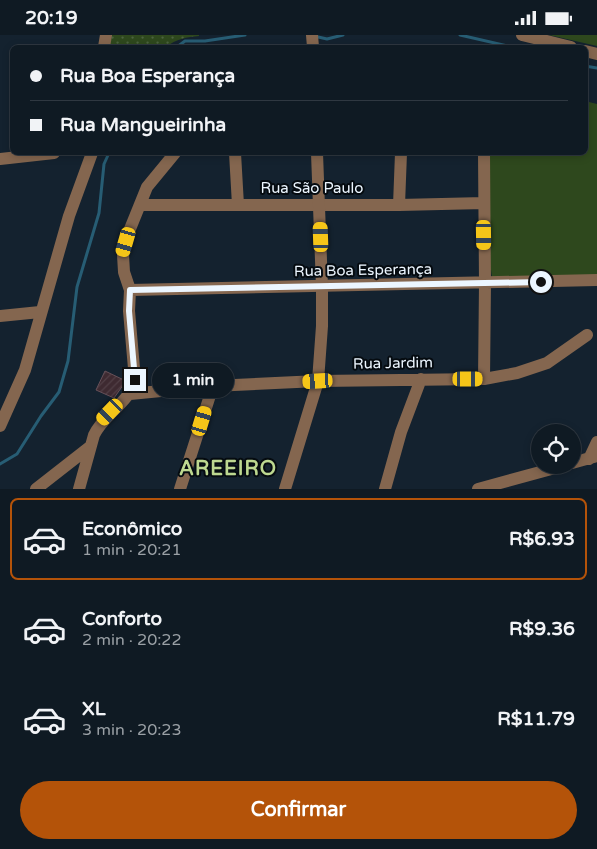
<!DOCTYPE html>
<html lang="pt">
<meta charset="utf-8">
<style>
:root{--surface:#0f1a23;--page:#18232b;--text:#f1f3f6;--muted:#9ba1a6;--line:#2f3841;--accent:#b45309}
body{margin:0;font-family:"Varela Round",sans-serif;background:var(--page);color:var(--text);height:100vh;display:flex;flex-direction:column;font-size:19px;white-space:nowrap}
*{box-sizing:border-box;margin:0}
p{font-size:16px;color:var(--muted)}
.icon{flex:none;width:28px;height:28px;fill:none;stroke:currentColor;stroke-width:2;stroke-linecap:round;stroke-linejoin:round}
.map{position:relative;height:454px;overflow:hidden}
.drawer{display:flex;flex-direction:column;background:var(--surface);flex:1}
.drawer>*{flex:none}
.hud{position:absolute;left:10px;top:10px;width:578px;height:110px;border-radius:8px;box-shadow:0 2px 8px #0003,0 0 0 1px var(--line);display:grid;align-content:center;height:110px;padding:0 20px;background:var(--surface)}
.buttons{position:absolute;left:531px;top:389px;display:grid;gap:10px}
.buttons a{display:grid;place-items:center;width:50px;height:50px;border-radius:50%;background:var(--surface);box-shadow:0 2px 8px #0003,0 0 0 1px var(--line);font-size:25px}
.end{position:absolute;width:22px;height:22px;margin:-11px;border:6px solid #ecf6ff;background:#111;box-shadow:0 0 0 2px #111}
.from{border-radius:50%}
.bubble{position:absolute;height:35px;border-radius:18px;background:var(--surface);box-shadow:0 2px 8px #0003,0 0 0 1px var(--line);font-size:16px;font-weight:800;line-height:35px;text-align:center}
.car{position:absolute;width:15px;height:30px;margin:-15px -8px;border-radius:6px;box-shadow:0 0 4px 1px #0007;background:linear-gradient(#f5c518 24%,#345 0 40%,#f5c518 0 76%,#345 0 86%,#f5c518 0)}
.hud b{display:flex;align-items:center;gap:18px;height:48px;font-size:19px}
.hud b+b{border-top:1px solid var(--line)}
.hud i{width:12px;height:12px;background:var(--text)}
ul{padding:9px 0 0;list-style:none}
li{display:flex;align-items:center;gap:15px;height:82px;margin:0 10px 8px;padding:0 10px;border:2px solid transparent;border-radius:8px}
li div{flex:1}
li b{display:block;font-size:19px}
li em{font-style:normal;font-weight:800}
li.on{border-color:var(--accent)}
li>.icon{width:45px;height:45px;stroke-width:1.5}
.cta{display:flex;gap:10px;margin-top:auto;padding:10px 20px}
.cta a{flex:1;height:58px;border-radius:30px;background:var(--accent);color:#fff;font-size:20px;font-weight:800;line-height:58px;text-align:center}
.status{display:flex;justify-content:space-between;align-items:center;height:35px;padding:0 25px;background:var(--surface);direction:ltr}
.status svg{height:14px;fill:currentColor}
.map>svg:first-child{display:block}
</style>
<div class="status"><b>20:19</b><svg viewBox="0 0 49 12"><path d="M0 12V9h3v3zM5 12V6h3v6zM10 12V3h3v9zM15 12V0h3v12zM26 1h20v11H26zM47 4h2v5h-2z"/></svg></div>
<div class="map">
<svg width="597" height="454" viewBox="0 0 597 454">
<defs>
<pattern id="park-dots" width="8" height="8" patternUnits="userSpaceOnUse" patternTransform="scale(1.25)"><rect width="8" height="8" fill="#2e481d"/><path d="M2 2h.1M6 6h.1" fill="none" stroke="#4c633f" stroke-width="1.8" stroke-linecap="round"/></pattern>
<pattern id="building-hatch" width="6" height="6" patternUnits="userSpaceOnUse" patternTransform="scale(1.25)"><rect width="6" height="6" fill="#3e2a31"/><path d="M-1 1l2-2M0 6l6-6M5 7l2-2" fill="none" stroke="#513f46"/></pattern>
</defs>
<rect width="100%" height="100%" fill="#14222f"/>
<path fill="#2e481d" d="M549,0h48v11z
M585,66l12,3v172l-105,1 -1,-7h-4l1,-117h97z"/>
<path fill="url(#park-dots)" d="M111,0h88v1c-12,1 -23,3 -33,11h-57z"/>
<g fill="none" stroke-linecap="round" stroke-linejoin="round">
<path stroke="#275d74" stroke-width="3" d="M460,0l52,12
M314,1l13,3 16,-4
M177,12l8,-6h20l40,-6
M585,31l12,2
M0,429l17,-10 24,-38 18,-24 9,-31 9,-74 22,-74 5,-49 5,-11"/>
</g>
<path fill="url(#building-hatch)" stroke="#665058" d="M105,336l21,10 -12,17 -18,-8z"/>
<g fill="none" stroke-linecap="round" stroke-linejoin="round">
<path stroke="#84664f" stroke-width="12" d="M104,12l2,-12
M235,118l3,52
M484,118l1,130 -1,96
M0,124l54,-6
M140,170h259l85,-2
M399,170l2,-52
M130,255l467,-10
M0,281l40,-4
M130,359l83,-8 105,-5 166,-2 33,-6 30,-10 40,-28
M0,391l25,-56 44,-154 23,-63
M589,424l8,-17
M572,428l25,-7
M36,454l55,-43
M79,454l15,-54c10,-21 36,-33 41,-55l-6,-69 1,-21 -6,-18 -1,-17 7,-26 17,-42 28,-34
M180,454l33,-103
M385,454l16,-57 20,-53
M478,454l88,-24"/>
<path stroke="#84664f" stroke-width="12" d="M312,0l1,12
M522,0l49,12
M585,16l12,3
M285,454l33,-108 4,-55v-39l-5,-134"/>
</g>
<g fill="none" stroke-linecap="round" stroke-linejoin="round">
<path stroke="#ecf6ff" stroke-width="6" d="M135,345l-6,-69 1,-21 411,-8"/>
</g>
<g text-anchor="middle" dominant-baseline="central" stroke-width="4" stroke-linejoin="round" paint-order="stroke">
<g font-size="15" fill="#ecf6ff" stroke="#050b10">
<text x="312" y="153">Rua São Paulo</text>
<text transform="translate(363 235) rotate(-1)">Rua Boa Esperança</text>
<text transform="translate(393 328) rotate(-1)">Rua Jardim</text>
</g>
<g font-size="20" font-weight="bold" letter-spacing="1" fill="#bdd890" stroke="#050b10">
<text x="228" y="434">AREEIRO</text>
</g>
</g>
</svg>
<div class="buttons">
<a><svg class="icon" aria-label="locate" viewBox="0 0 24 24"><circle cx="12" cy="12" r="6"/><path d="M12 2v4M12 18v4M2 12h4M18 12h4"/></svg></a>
</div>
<i class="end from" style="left:541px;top:247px"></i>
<i class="end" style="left:135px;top:345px"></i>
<div class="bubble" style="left:152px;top:328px;width:82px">1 min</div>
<i class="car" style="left:484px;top:200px;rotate:179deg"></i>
<i class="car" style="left:321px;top:202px;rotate:358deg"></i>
<i class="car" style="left:126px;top:207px;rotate:196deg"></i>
<i class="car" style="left:468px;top:344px;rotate:90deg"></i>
<i class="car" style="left:318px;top:346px;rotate:267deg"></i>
<i class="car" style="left:110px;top:377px;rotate:224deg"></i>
<i class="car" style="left:202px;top:386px;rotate:17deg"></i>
<div class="hud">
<b><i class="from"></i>Rua Boa Esperança</b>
<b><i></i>Rua Mangueirinha</b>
</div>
</div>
<section class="drawer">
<ul>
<li class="on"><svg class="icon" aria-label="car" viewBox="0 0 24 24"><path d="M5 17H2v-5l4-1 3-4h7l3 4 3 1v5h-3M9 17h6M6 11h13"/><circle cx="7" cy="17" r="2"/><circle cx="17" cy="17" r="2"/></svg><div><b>Econômico</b><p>1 min · 20:21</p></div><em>R$6.93</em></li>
<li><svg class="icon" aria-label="car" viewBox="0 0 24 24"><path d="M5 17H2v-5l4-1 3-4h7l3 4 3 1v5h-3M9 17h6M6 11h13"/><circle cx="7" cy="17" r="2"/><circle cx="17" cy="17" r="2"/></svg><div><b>Conforto</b><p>2 min · 20:22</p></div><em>R$9.36</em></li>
<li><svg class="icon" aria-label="car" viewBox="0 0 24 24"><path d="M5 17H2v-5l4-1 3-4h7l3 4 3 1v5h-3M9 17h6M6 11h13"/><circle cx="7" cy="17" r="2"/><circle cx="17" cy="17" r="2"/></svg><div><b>XL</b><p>3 min · 20:23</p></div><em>R$11.79</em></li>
</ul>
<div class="cta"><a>Confirmar</a></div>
</section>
